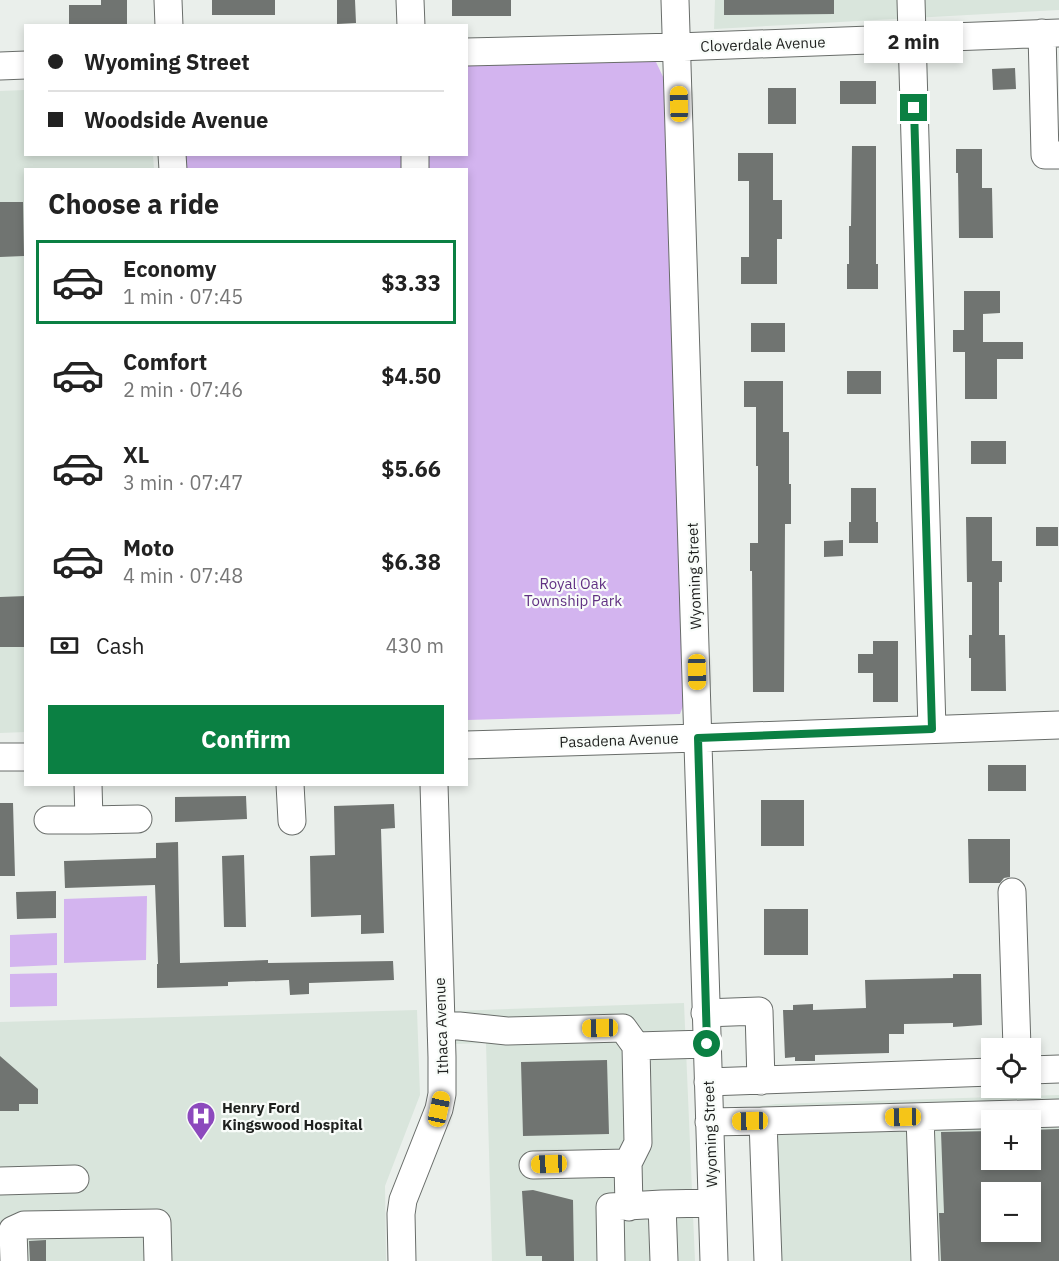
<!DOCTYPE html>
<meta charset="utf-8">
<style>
:root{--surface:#fff;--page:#f6f6f6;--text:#222;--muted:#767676;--line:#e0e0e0;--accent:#0b8043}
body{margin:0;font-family:"IBM Plex Sans",sans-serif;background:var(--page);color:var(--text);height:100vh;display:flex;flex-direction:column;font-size:22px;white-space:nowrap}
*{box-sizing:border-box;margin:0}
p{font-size:20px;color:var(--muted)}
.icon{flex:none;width:33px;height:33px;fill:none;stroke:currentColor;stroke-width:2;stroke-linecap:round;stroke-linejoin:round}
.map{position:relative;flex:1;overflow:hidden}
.details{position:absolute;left:24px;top:168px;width:444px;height:618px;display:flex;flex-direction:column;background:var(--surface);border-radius:0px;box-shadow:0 3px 9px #0003}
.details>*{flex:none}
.banner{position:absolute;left:24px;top:24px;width:444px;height:132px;border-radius:0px;box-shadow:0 3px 9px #0003;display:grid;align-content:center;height:132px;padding:0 24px;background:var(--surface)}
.fabs{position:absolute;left:981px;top:1038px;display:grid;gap:12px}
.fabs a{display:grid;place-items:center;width:60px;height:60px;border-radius:0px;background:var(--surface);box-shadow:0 3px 9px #0003;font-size:30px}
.end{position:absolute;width:27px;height:27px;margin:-14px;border:8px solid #0b8043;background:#fff;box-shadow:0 0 0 3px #fff}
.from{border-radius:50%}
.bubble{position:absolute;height:42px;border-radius:0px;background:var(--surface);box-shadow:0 3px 9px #0003;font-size:20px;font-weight:700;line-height:42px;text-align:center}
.car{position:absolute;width:18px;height:36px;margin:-18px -9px;border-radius:8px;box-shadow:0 0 4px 2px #0007;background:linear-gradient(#f5c518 24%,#345 0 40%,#f5c518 0 76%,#345 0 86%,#f5c518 0)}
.banner b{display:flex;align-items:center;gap:21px;height:57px;font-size:22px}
.banner b+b{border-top:2px solid var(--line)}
.banner i{width:15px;height:15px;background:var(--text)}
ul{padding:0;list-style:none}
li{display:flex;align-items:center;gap:18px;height:84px;margin:0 12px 9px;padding:0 12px;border:3px solid transparent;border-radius:0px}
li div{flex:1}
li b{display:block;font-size:22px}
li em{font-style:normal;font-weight:700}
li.selected{border-color:var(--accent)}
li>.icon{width:54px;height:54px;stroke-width:1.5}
h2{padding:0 24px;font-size:27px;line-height:72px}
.pay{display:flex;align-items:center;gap:15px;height:66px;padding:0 24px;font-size:22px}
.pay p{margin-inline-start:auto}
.cta{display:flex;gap:12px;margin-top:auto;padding:12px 24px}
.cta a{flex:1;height:69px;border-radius:0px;background:var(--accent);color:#fff;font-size:24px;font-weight:700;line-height:69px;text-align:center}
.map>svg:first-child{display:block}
</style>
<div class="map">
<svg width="1059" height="1261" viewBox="0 0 1059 1261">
<rect width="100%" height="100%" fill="#eaefeb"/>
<path fill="#d9e5dc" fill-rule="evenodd" d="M715,0h344v10l-345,19z
M25,90l1,64 127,1 1,14 -128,1v562l-26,1v-642z
M684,1003l11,258h-203l-6,-218 -32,1v-33z
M417,1010l3,85 -35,91 1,75h-386v-239z
M1059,1095v166h-302l-5,-154 24,-3zM992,1120h38v40h-38zM992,1192h38v40h-38z"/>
<path fill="#d3b4ef" d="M644,59l12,3 9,19 18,625 -3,8 -213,6 -1,-550 -282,-1v-14l282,-1 1,-89z
M147,896l-1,64 -82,3v-64z
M57,933v32l-47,2v-32z
M57,973v33l-47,1v-33z"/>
<path fill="#707471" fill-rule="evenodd" d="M101,0h26v26h-58v-21h32z
M212,0h63v15h-63z
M337,0h18l1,23 -19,1z
M452,0h59v16h-59z
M724,0h110v14l-110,1z
M1015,68l1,21 -23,1 -1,-21z
M840,81h36v23h-36z
M768,88h28v36h-28z
M852,146h24v118h2v25h-31v-25h2v-38h2z
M956,149h26v39h10l1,50h-34l-1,-65h-2z
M738,153h35v47h9v39h-5v45h-36v-27h8v-76h-11z
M0,202h23l1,54 -24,1z
M964,291h36v22l-17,1v28h40v17h-26v40h-32v-47h-12v-22h11z
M751,323h34v29h-34z
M847,371h34v23h-34z
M744,381h39v51h6v52h2v40h-6l-1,168h-31l-1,-121h-2v-28h8v-77h-2v-59h-12z
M971,441h35v23h-35z
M851,488h25v34h2v21h-29v-21h2z
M966,517h26v44h10v21h-3v53h6l1,56h-35v-33h-2v-23h3v-53h-5z
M1036,527h22v19h-22z
M843,540v16l-19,1v-16z
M26,596v51h-26v-50z
M873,641h25v61h-25v-29h-15v-19h15z
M988,765h38v26h-38z
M246,796l1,23 -72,3v-25z
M761,800h43v46h-43z
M0,803h13l2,73h-15z
M394,804l1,24 -14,1 3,104 -23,1v-19l-50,2 -1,-61 25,-1 -1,-49z
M968,839h42v38l-6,1 -4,5h-31z
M178,842l2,121 88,-3v3l125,-2 1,19 -85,3v11l-19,1 -1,-15 -61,2v4l-71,2v-24h1l-3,-79 -90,3 -1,-27 92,-3v-15z
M244,855l2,72h-22l-2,-71z
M56,891v27l-39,1 -1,-27z
M764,909h44v46h-44z
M953,974h28l1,51 -29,2v-4l-49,1v10h-15v19l-74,2v6h-20v-4l-10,1 -2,-48h10v-5l20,-1v6l53,-2 -1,-28 88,-2z
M0,1056l38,33v15h-19v7h-19z
M607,1060l2,74 -86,2 -2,-74z
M1059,1129v132h-118l-2,-48h5l-3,-81 51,-1v29h38v-30zM992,1192h38v40h-38z
M533,1190l40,10 1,61h-32v-5h-16l-4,-65z
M46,1240v21h-16l-1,-20z"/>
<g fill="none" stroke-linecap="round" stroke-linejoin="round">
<g stroke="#696d6a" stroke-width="29">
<path id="minor" d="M168,0l1,26
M410,0l1,26
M675,0l39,1261
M911,0l21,729
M1042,33l3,122h14
M466,52l211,-5 382,-14
M0,66l26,-1
M172,154l1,16
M415,154v16
M466,745l232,-7 361,-13
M0,757h26
M88,784l1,36 49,-1
M290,784l2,37
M48,820h41
M1012,892l5,156
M705,1013l54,-2 2,70
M441,1026h18l48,5 116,-3 13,18
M1030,1070l29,-1
M708,1082l284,-10
M920,1117l5,144
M709,1122l54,-1
M533,1165l95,-2
M0,1181l75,-2
M662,1204l50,-1
M629,1207l-1,-44 10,-20 -2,-97 71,-2
M14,1261l-1,-31 11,-5 133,-2 1,38
M402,1261l-1,-47 2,-14 36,-91 3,-15v-37l-8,-273
M611,1261l-1,-54 52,-3 2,57
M768,1261l-5,-140 296,-8"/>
</g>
<use href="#minor" stroke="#fff" stroke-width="27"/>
</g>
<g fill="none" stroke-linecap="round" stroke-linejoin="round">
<path stroke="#0b8043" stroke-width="8" d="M707,1044l-9,-306 234,-9 -18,-621"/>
</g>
<defs>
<g id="hospital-pin" transform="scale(1.5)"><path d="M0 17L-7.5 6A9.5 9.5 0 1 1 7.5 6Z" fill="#8c49bd" stroke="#f8fcf9"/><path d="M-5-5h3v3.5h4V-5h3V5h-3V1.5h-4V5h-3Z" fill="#fff"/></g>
</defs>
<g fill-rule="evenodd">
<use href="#hospital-pin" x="201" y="1116"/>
</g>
<g text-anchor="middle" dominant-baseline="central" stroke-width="4.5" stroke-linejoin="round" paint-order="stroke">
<g font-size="15" fill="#1e201e" stroke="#f8fcf9">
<text transform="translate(763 44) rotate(-2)">Cloverdale Avenue</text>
<text transform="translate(694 576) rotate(-92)">Wyoming Street</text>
<text transform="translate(619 740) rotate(-2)">Pasadena Avenue</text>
<text transform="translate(441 1026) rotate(-92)">Ithaca Avenue</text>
<text transform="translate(710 1134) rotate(-92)">Wyoming Street</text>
</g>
<g font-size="15" fill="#613183" stroke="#f8fcf9">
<text x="573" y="583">Royal Oak<tspan x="573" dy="17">Township Park</tspan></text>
</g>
<g font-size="15" font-weight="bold" fill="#1e201e" stroke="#f8fcf9" text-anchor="start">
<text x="222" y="1107">Henry Ford<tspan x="222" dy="17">Kingswood Hospital</tspan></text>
</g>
</g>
</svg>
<div class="fabs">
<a><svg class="icon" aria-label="locate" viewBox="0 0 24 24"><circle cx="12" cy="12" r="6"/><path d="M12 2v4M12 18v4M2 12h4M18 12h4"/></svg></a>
<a>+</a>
<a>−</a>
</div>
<i class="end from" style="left:707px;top:1044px"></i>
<i class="end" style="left:914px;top:108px"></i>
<div class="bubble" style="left:864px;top:21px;width:99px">2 min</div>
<i class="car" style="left:679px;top:104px;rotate:359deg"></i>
<i class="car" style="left:697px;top:672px;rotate:179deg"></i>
<i class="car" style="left:600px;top:1028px;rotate:269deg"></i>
<i class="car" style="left:439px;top:1109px;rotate:12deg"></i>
<i class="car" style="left:903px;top:1117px;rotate:269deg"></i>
<i class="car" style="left:750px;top:1121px;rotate:269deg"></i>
<i class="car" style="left:549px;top:1164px;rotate:268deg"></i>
<div class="banner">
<b><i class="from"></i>Wyoming Street</b>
<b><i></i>Woodside Avenue</b>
</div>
<section class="details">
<h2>Choose a ride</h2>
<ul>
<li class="selected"><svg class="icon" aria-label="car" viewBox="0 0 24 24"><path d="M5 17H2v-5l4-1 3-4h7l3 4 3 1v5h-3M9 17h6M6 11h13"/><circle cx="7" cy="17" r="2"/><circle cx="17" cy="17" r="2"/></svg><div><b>Economy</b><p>1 min · 07:45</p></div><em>$3.33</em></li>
<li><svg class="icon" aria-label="car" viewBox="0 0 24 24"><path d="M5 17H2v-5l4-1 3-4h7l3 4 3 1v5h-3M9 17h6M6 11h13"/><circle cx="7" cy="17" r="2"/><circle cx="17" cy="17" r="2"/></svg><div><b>Comfort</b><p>2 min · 07:46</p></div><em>$4.50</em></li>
<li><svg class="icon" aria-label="car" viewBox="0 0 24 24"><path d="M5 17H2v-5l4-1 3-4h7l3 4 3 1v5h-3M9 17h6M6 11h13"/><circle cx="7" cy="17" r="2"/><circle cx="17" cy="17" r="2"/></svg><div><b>XL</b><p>3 min · 07:47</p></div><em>$5.66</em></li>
<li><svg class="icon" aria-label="car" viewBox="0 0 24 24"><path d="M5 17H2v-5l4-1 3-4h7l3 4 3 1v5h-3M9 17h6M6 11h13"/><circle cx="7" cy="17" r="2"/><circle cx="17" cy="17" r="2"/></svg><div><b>Moto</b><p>4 min · 07:48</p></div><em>$6.38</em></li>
</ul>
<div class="pay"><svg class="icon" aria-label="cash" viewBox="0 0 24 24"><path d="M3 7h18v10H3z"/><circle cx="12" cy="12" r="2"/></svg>Cash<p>430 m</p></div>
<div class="cta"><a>Confirm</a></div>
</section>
</div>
